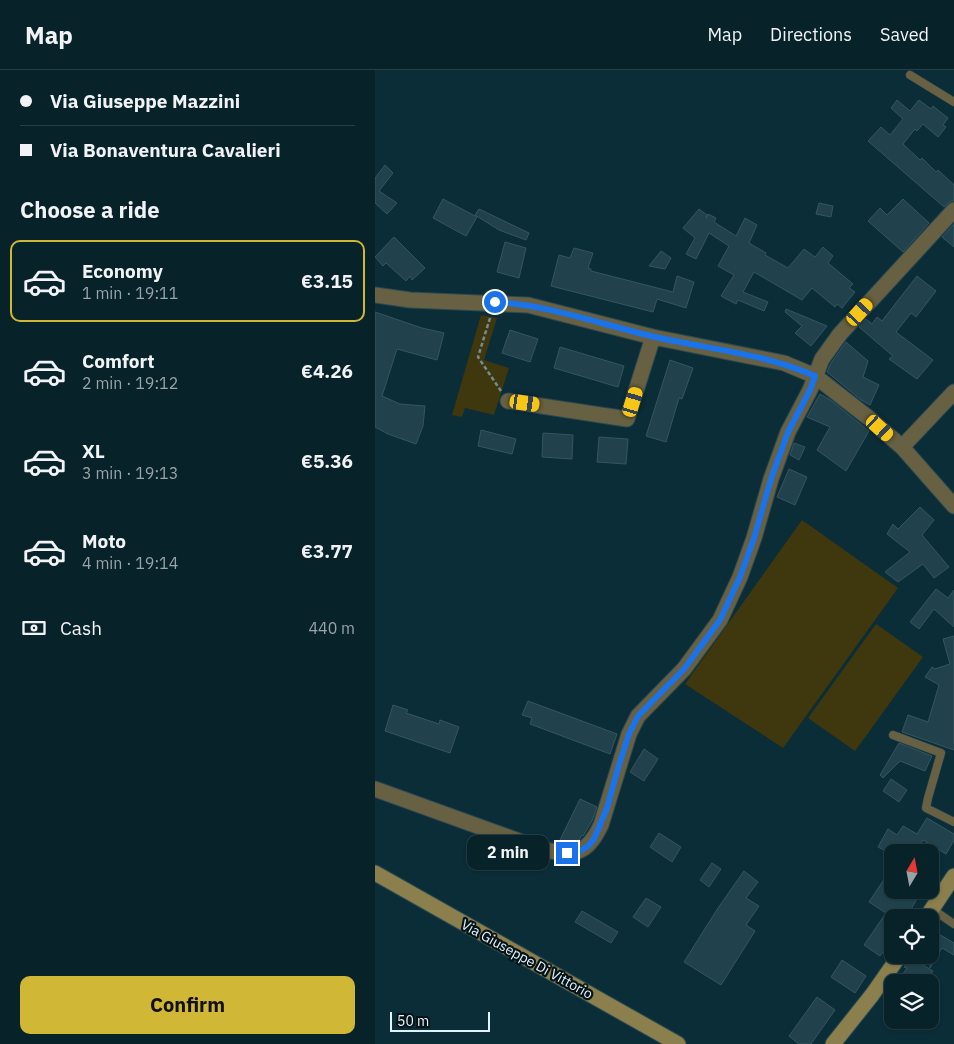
<!DOCTYPE html>
<meta charset="utf-8">
<style>
:root{--surface:#08222a;--page:#112a32;--text:#f1f3f6;--muted:#98a4a8;--line:#293f47;--accent:#d0b836}
body{margin:0;font-family:"IBM Plex Sans",sans-serif;background:var(--page);color:var(--text);height:100vh;display:flex;flex-direction:column;font-size:19px;white-space:nowrap}
*{box-sizing:border-box;margin:0}
p{font-size:16px;color:var(--muted)}
.icon{flex:none;width:28px;height:28px;fill:none;stroke:currentColor;stroke-width:2;stroke-linecap:round;stroke-linejoin:round}
.map{position:relative;flex:1;overflow:hidden}
.sheet{display:flex;flex-direction:column;background:var(--surface);width:375px}
.sheet>*{flex:none}
.top-card{display:grid;align-content:center;height:110px;padding:0 20px;background:var(--surface)}
.needle{width:32px;rotate:10deg}
.controls{position:absolute;left:509px;top:774px;display:grid;gap:10px}
.controls a{display:grid;place-items:center;width:55px;height:55px;border-radius:10px;background:var(--surface);box-shadow:0 1px 4px #0004,0 0 0 1px var(--line);font-size:25px}
.scale{position:absolute;left:15px;bottom:12px;width:100px;box-sizing:border-box;padding-left:5px;border:2px solid #e2f4fb;border-top:0;font-size:14px;line-height:18px;white-space:nowrap;color:#e2f4fb;-webkit-text-stroke:4px #061318;paint-order:stroke}
.end{position:absolute;width:22px;height:22px;margin:-11px;border:6px solid #1a73e8;background:#fff;box-shadow:0 0 0 2px #fff}
.from{border-radius:50%}
.bubble{position:absolute;height:35px;border-radius:10px;background:var(--surface);box-shadow:0 1px 4px #0004,0 0 0 1px var(--line);font-size:16px;font-weight:700;line-height:35px;text-align:center}
.car{position:absolute;width:15px;height:30px;margin:-15px -8px;border-radius:6px;box-shadow:0 0 4px 1px #0007;background:linear-gradient(#f5c518 24%,#345 0 40%,#f5c518 0 76%,#345 0 86%,#f5c518 0)}
.top-card b{display:flex;align-items:center;gap:18px;height:48px;font-size:19px}
.top-card b+b{border-top:1px solid var(--line)}
.top-card i{width:12px;height:12px;background:var(--text)}
ul{padding:0;list-style:none}
li{display:flex;align-items:center;gap:15px;height:82px;margin:0 10px 8px;padding:0 10px;border:2px solid transparent;border-radius:10px}
li div{flex:1}
li b{display:block;font-size:19px}
li em{font-style:normal;font-weight:700}
li.current{border-color:var(--accent)}
li>.icon{width:45px;height:45px;stroke-width:1.5}
h2{padding:0 20px;font-size:22px;line-height:60px}
.pay{display:flex;align-items:center;gap:12px;height:55px;padding:0 20px;font-size:19px}
.pay p{margin-inline-start:auto}
.action{display:flex;gap:10px;margin-top:auto;padding:10px 20px}
.action a{flex:1;height:58px;border-radius:10px;background:var(--accent);color:#111;font-size:20px;font-weight:700;line-height:58px;text-align:center}
header{display:flex;align-items:center;gap:30px;box-sizing:border-box;height:70px;padding:0 25px;background:var(--surface);border-bottom:1px solid var(--line)}
header strong{font-size:24px}
nav{display:flex;gap:28px;margin-inline-start:auto;font-size:18px}
main{display:flex;flex:1;min-height:0}
.map>svg:first-child{display:block}
</style>
<header>
<strong>Map</strong>
<nav><a>Map</a><a>Directions</a><a>Saved</a></nav>
</header>
<main>
<section class="sheet">
<div class="top-card">
<b><i class="from"></i>Via Giuseppe Mazzini</b>
<b><i></i>Via Bonaventura Cavalieri</b>
</div>
<h2>Choose a ride</h2>
<ul>
<li class="current"><svg class="icon" aria-label="car" viewBox="0 0 24 24"><path d="M5 17H2v-5l4-1 3-4h7l3 4 3 1v5h-3M9 17h6M6 11h13"/><circle cx="7" cy="17" r="2"/><circle cx="17" cy="17" r="2"/></svg><div><b>Economy</b><p>1 min · 19:11</p></div><em>€3.15</em></li>
<li><svg class="icon" aria-label="car" viewBox="0 0 24 24"><path d="M5 17H2v-5l4-1 3-4h7l3 4 3 1v5h-3M9 17h6M6 11h13"/><circle cx="7" cy="17" r="2"/><circle cx="17" cy="17" r="2"/></svg><div><b>Comfort</b><p>2 min · 19:12</p></div><em>€4.26</em></li>
<li><svg class="icon" aria-label="car" viewBox="0 0 24 24"><path d="M5 17H2v-5l4-1 3-4h7l3 4 3 1v5h-3M9 17h6M6 11h13"/><circle cx="7" cy="17" r="2"/><circle cx="17" cy="17" r="2"/></svg><div><b>XL</b><p>3 min · 19:13</p></div><em>€5.36</em></li>
<li><svg class="icon" aria-label="car" viewBox="0 0 24 24"><path d="M5 17H2v-5l4-1 3-4h7l3 4 3 1v5h-3M9 17h6M6 11h13"/><circle cx="7" cy="17" r="2"/><circle cx="17" cy="17" r="2"/></svg><div><b>Moto</b><p>4 min · 19:14</p></div><em>€3.77</em></li>
</ul>
<div class="pay"><svg class="icon" aria-label="cash" viewBox="0 0 24 24"><path d="M3 7h18v10H3z"/><circle cx="12" cy="12" r="2"/></svg>Cash<p>440 m</p></div>
<div class="action"><a>Confirm</a></div>
</section>
<div class="map">
<svg width="579" height="974" viewBox="0 0 579 974">
<rect width="100%" height="100%" fill="#0b2d38"/>
<path fill="#3f370e" d="M106,245l16,3 -13,42 25,8 -15,47 -29,-7 -3,9 -10,-2z
M427,450l96,68 -115,160 -98,-64z
M501,554l47,33 -68,94 -47,-33z"/>
<path fill="#21424d" stroke="#355661" d="M522,30l13,11 9,-11 12,9 2,-3 15,12 -5,7 3,2 -8,10 -15,-13 -6,7 -2,-2 -12,15 17,16 2,-2 14,14 2,-2 16,15v16h-3l-7,6 -76,-66 13,-14 9,8 13,-16 -12,-11z
M10,95l8,8 -14,18 18,12 -10,11 -12,-11v-25z
M68,129l34,18 -11,19 -33,-18z
M528,129l26,24 -26,29 -35,-31 12,-13 7,7z
M444,133l14,3 -2,11 -15,-3z
M104,139l50,24 -3,7 -27,-10 -24,-15z
M324,139l8,6 -1,3 2,-4 8,4 -2,4 22,14 9,-18 12,7 -8,18 17,10 -1,2 23,13 16,-19 11,8 8,-10 10,9 -5,7 25,21 -4,4 6,4 -13,16 -5,-4 -2,3 -23,-19 -10,12 -48,-28 -11,20 25,10 -4,9 -26,-11 -2,4 -15,-8 13,-21 -16,-9 11,-20 -20,-13 -13,26 -10,-5 9,-16 -12,-10z
M579,154v23l-12,-10z
M19,167l31,31 -13,12 -2,-4 -4,5 -20,-18 -3,3 -8,-9z
M130,172l21,6 -7,30 -22,-6z
M199,178l19,5 -5,15 3,1v2l82,21 4,-16 17,6 -8,26 -29,-9 -4,13 -102,-26 8,-31 11,3z
M286,181l10,7 -6,11 -16,-3z
M542,206l19,15 -20,26 -5,-4 -15,19 37,28 -16,19 -28,-20 4,-3 -34,-29 7,-8 6,5 5,-7 5,4z
M411,239l41,17 -16,20 -16,-13 7,-7 -17,-14z
M0,242l47,16 22,5 -7,27 -40,-11 -15,47 18,8 25,2 -2,20 -7,18 -28,-10 -13,-7z
M135,260l28,9 -8,23 -28,-9z
M471,272l22,19 -5,16 16,8 -9,20 -9,-5 -34,-28 4,-9z
M185,277l64,19 -6,21 -64,-19z
M295,290l23,8 -11,31 -3,-1 -13,44 -20,-6z
M445,324l12,7 37,30 -23,40 -29,-21 13,-23 -23,-10z
M106,360l35,9 -4,15 -34,-8z
M168,363l30,2 -1,24 -30,-2z
M224,367l29,2 -2,25 -29,-2z
M419,373l11,4 -6,13 -9,-5z
M414,399l18,8 -12,28 -18,-8z
M545,437l14,13 -12,15 27,32 -15,11 -11,-14 -25,18 -13,-10 25,-20 -23,-18 6,-10 5,5z
M561,519l12,9 6,-8v37l-20,-18 -15,20 -9,-7z
M579,566v114l-52,-18 6,-17 20,7 11,-37 -14,-8 7,-10 3,2 15,-5 -7,-25z
M153,631l89,33 -7,20 -80,-30 2,-6 -10,-3z
M18,635l15,5 -2,3 33,11 1,-4 19,7 -9,26 -65,-22z
M524,673l33,13 -7,15 -25,-10 -17,17 -3,-3z
M269,679l14,10 -14,22 -14,-9z
M516,709l16,11 -8,12 -16,-11z
M205,729l17,8 -5,14 -9,15 -1,-1 -3,5 -4,2 -8,1 -7,-3z
M552,748l27,16v6l-8,14 -23,-14 -8,12h-27l-10,-5 10,-18 9,6 6,-9 14,8z
M284,763l22,14 -9,15 -22,-15z
M337,793l9,6 -12,18 -9,-7z
M518,796v24h29l-16,28h-13v20l-13,18 -16,-11 22,-32 -17,-11z
M369,801l14,11 -12,16 13,8 -13,19 9,6 -34,54 -37,-23 34,-54z
M271,828l15,9 -13,20 -15,-10z
M207,841l36,21 -7,11 -36,-21z
M555,859l24,14v12l-12,-7 -12,20z
M536,888l22,13 -7,11h-29l10,-14 -3,-1z
M467,890l24,16 -11,17 -24,-16z
M442,927l18,13 -24,34h-12l-10,-8z"/>
<g fill="none" stroke-linecap="round" stroke-linejoin="round">
<g stroke="#294953" stroke-width="9">
<path id="lane" d="M535,5l44,27
M518,665l48,18 -13,45 -2,10 28,14
M557,839l22,15"/>
</g>
<g stroke="#294953" stroke-width="17">
<path id="street" d="M0,225l35,5 118,5 125,32 131,26 31,13 55,43 32,28 52,59
M133,331l119,18 26,-82
M527,377l52,-55
M0,719l169,61c31,5 42,6 57,-25l28,-91 9,-18 46,-47 36,-49 20,-43 14,-39 17,-59 17,-47 22,-42 12,-31 18,-25 114,-124"/>
</g>
<g stroke="#294953" stroke-width="17">
<path id="secondary" d="M0,803l303,171
M551,848l28,-42
M458,974l39,-49 28,-40"/>
</g>
<path stroke="#728d96" stroke-width="2.5" stroke-dasharray="4 2.5" stroke-linecap="butt" d="M115,248l-12,39 23,34"/>
<use href="#lane" stroke="#676042" stroke-width="8"/>
<use href="#street" stroke="#676042" stroke-width="15"/>
<use href="#secondary" stroke="#8a7f4d" stroke-width="15"/>
</g>
<g fill="none" stroke-linecap="round" stroke-linejoin="round">
<path stroke="#1a73e8" stroke-width="6" d="M120,232c53,3 105,22 156,34 55,13 112,17 164,40l-5,14 -22,42 -17,47 -17,59 -14,39 -20,43 -36,49 -46,47 -9,18 -11,34 -11,40 -13,31 -6,7 -10,6 -11,1"/>
</g>
<g text-anchor="middle" dominant-baseline="central" stroke-width="4.5" stroke-linejoin="round" paint-order="stroke">
<g font-size="14" fill="#e2f4fb" stroke="#061318">
<text transform="translate(152 889) rotate(29)">Via Giuseppe Di Vittorio</text>
</g>
</g>
</svg>
<div class="controls">
<a><svg class="needle" viewBox="-14 -14 28 28"><path d="M0-13l5 13h-10z" fill="#e53935"/><path d="M0 13l5-13h-10z" fill="#98a4a8"/></svg></a>
<a><svg class="icon" aria-label="locate" viewBox="0 0 24 24"><circle cx="12" cy="12" r="6"/><path d="M12 2v4M12 18v4M2 12h4M18 12h4"/></svg></a>
<a><svg class="icon" aria-label="layers" viewBox="0 0 24 24"><path d="M12 4l9 5-9 5-9-5zM3 14l9 5 9-5"/></svg></a>
</div>
<div class="scale">50 m</div>
<i class="end from" style="left:120px;top:232px"></i>
<i class="end" style="left:192px;top:783px"></i>
<div class="bubble" style="left:92px;top:765px;width:82px">2 min</div>
<i class="car" style="left:485px;top:242px;rotate:42deg"></i>
<i class="car" style="left:258px;top:332px;rotate:17deg"></i>
<i class="car" style="left:150px;top:333px;rotate:98deg"></i>
<i class="car" style="left:505px;top:358px;rotate:132deg"></i>
</div>
</main>
